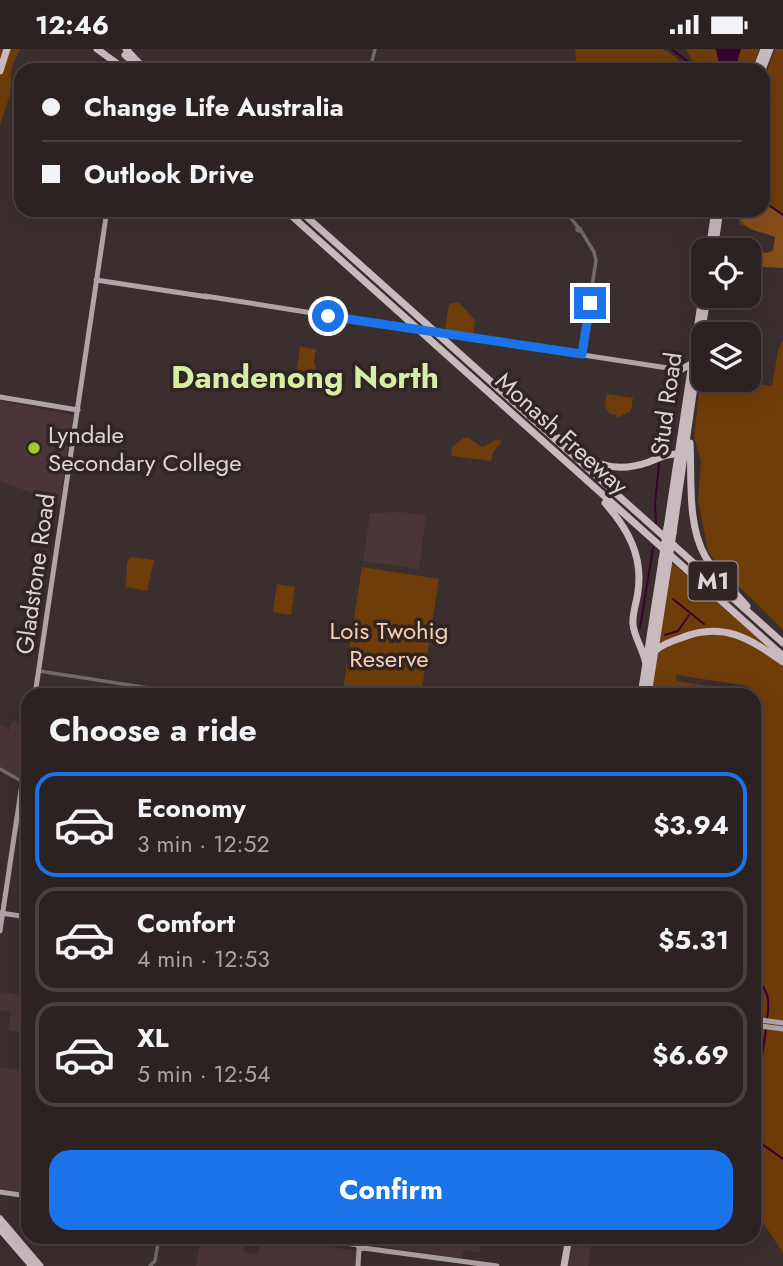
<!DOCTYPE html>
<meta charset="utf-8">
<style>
:root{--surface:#2c2222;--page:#342a2a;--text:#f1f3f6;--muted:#a6a4a5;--line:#483f40;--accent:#1a73e8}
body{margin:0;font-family:Jost,sans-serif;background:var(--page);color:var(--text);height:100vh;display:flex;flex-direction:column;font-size:26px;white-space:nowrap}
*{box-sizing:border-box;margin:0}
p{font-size:23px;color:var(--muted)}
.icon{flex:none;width:38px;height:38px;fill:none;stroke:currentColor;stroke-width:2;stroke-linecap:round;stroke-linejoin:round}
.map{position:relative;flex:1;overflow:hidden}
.side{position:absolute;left:21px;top:639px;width:740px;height:556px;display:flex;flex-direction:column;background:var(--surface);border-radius:21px;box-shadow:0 7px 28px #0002,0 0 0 2px var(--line)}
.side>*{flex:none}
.banner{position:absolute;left:14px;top:14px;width:756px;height:154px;border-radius:21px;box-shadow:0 7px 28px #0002,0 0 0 2px var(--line);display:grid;align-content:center;height:154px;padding:0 28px;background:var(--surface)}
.controls{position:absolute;left:691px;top:189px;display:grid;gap:14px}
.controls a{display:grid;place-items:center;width:70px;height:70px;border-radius:14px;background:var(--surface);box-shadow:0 7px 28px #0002,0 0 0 2px var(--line);font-size:35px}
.end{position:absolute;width:32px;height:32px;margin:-16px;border:9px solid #1a73e8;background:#fff;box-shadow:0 0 0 4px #fff}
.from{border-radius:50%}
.banner b{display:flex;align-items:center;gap:24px;height:66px;font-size:26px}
.banner b+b{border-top:2px solid var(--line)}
.banner i{width:18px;height:18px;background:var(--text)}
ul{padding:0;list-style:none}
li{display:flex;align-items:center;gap:21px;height:105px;margin:0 14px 10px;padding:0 14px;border:4px solid var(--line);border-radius:21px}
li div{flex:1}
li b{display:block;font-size:26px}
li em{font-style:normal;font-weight:700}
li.active{border-color:var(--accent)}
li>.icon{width:63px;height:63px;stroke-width:1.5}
h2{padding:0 28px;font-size:32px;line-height:84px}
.action{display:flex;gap:14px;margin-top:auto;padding:14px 28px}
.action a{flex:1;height:80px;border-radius:21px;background:var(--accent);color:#fff;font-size:28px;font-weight:700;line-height:80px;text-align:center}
.status{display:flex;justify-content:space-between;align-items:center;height:49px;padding:0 35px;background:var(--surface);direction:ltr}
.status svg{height:19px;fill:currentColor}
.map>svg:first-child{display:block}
</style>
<div class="status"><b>12:46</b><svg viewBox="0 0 49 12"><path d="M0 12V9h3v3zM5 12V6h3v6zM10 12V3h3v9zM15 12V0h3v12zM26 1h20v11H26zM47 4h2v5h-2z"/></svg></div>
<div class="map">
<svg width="783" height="1217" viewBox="0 0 783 1217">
<rect width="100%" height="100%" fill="#3b2e2e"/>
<path fill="#4a3637" d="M0,352l73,14 -13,88 -60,-22z
M401,463l25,3 -7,54 -56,-8 7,-48z
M13,672l14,2 -7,57 -20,-13v-43l9,6z
M0,943l28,4v38l-20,-4 3,-18 -11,-2z
M0,1018l28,4v122l-28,-5z
M201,1188h45l-2,15 14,3 3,-18h15l81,14 -2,15h-159z
M366,1188h117l-3,15 -17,-2 -1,9 -95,-15z
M571,1195l20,3 -3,19h-21z"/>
<path fill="#6f3d0a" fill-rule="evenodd" d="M0,0h20l-8,18 -2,28 -10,30z
M575,0h87l14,8 10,12 -109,1z
M686,0h73l-7,21h-55z
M775,0h8v216h-7l-1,-29 -36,-12v-14h24v-128z
M458,253l17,18 -2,14 -24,-3 -4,-3 4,-24z
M783,291v290l-66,-65 -9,-14 -10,-51 3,-39 -7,-24 6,-56c19,-7 50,2 72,5l6,-35z
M300,298l16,2 -2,13 4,13 -8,-1 -3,17 -10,-2 2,-11h-3z
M607,345l26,4 -2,13 -14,7 -1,-3 -6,-1 -5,-7z
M463,389h5l14,9 16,-8 4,3 -9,10 -2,9 -39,-5 -1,-8z
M130,508l24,3 -7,31 -21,-4 1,-24z
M671,513l98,85 1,9 13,9v588l-22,-34 -7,-1v-523h-103zM676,626l72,11v1l-2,5 -69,-11z
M362,518l77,12 -18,116h-79z
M277,535l18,3 -4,28 -18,-3z"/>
<path fill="#874f19" d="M763,152l20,14v53l-21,-1 -12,-4 6,-13 11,3 6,-3 2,-13c-18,-8 -31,-3 -38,-27h26z"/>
<path fill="#370231" d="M716,0h25l-6,21h-15z"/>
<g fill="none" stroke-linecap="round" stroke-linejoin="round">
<path stroke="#370231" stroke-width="2" d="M671,0l15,11 5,6 -2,4
M763,152l20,14
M656,474l-1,-19 4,-41
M673,550l31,25
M640,579l13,-80
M665,586l13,-4 11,-16
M754,928c15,12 16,23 13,42
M754,1058l12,-77
M754,1077l8,18 21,15"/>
<path stroke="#716b6d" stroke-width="3.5" d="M370,21l5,-21
M564,161l14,17
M577,179h3l-1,3 -2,-1z
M580,180l14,23 2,8 -14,94
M39,622l155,24
M0,720l23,13
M150,1217l5,-5 4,-24"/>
<path stroke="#b0a4a8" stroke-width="5" d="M96,231l112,17
M205,247l202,32
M446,285l235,36
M0,348l78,13
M35,646l72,-485
M0,864l28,4
M0,882l28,-187
M754,970l29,4
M754,976l29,4
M0,1143l28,4
M304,1188l55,8
M360,1194l4,3 -3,3 -3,-3z
M363,1199l134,18
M358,1217l1,-17"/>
<path stroke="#c9babf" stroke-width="7" d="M97,0l29,21
M137,12l10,9
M756,21l8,-21
M762,21l8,-21
M0,22l7,-22
M285,161l498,446
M299,161l484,433
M709,201l6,-40
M714,201l6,-40
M680,321l11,-6
M559,389c32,23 50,38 90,24 10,-4 20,-10 31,-7
M690,394c2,35 -3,81 15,113 11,19 28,34 42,50
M605,454c23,26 38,53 33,88 -1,11 -6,22 -5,33 1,14 11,26 13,41
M667,479l37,-244
M673,484l34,-237
M656,601c7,-6 16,-9 25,-12 42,-17 68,0 102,24
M641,646l21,-135
M648,646l20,-129
M0,1170l40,47
M0,1180l32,37
M564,1217l5,-29"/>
<path stroke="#b0a4a8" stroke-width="5" d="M407,279l39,6"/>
<path stroke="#c9babf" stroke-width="7" d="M126,0l11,12
M125,6l12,11
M662,511l5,-32
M668,517l5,-33"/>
</g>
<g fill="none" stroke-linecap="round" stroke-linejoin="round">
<path stroke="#1a73e8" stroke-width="9" d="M328,267l254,38 8,-51"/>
</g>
<circle fill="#a0c92b" stroke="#302424" stroke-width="2.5" cx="34" cy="399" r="7"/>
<g text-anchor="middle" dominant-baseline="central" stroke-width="7" stroke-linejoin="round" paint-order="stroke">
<rect fill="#302424" stroke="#a9a0a0" stroke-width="2" x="688.5" y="512.5" width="49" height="39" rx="5"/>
<g font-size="23" font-weight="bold" fill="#ddd5d5">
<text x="713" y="532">M1</text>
</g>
<g font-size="24" fill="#ddd5d5" stroke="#302424">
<text transform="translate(666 355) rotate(-82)">Stud Road</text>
<text transform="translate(562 384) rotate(42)">Monash Freeway</text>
<text transform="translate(35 525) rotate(-82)">Gladstone Road</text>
</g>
<g font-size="24" fill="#ddd5d5" stroke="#302424" text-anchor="start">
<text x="48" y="385">Lyndale<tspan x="48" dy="28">Secondary College</tspan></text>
</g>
<g font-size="24" fill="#f8d0b0" stroke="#302424">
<text x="389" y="581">Lois Twohig<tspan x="389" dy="28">Reserve</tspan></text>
</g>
<g font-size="32" font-weight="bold" fill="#d5eea4" stroke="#302424">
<text x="305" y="328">Dandenong North</text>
</g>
</g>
</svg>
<div class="controls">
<a><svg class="icon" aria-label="locate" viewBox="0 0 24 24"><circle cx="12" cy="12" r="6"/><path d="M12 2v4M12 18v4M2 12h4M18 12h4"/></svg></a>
<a><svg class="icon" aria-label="layers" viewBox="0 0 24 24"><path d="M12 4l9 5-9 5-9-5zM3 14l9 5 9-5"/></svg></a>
</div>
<i class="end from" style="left:328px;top:267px"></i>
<i class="end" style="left:590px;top:254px"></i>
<div class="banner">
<b><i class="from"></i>Change Life Australia</b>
<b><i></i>Outlook Drive</b>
</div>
<section class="side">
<h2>Choose a ride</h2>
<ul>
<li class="active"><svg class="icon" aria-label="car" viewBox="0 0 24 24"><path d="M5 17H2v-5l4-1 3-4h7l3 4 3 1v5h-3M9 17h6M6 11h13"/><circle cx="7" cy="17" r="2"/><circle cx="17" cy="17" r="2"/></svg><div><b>Economy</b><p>3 min · 12:52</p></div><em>$3.94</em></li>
<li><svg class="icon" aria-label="car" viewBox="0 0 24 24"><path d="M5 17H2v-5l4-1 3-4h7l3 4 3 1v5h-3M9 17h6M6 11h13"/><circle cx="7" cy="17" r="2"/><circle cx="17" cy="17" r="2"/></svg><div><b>Comfort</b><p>4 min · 12:53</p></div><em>$5.31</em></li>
<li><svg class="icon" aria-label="car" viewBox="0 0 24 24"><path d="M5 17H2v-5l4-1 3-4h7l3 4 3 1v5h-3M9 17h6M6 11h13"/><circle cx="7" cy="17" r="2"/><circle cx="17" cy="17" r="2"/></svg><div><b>XL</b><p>5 min · 12:54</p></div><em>$6.69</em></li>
</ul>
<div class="action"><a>Confirm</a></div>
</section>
</div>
